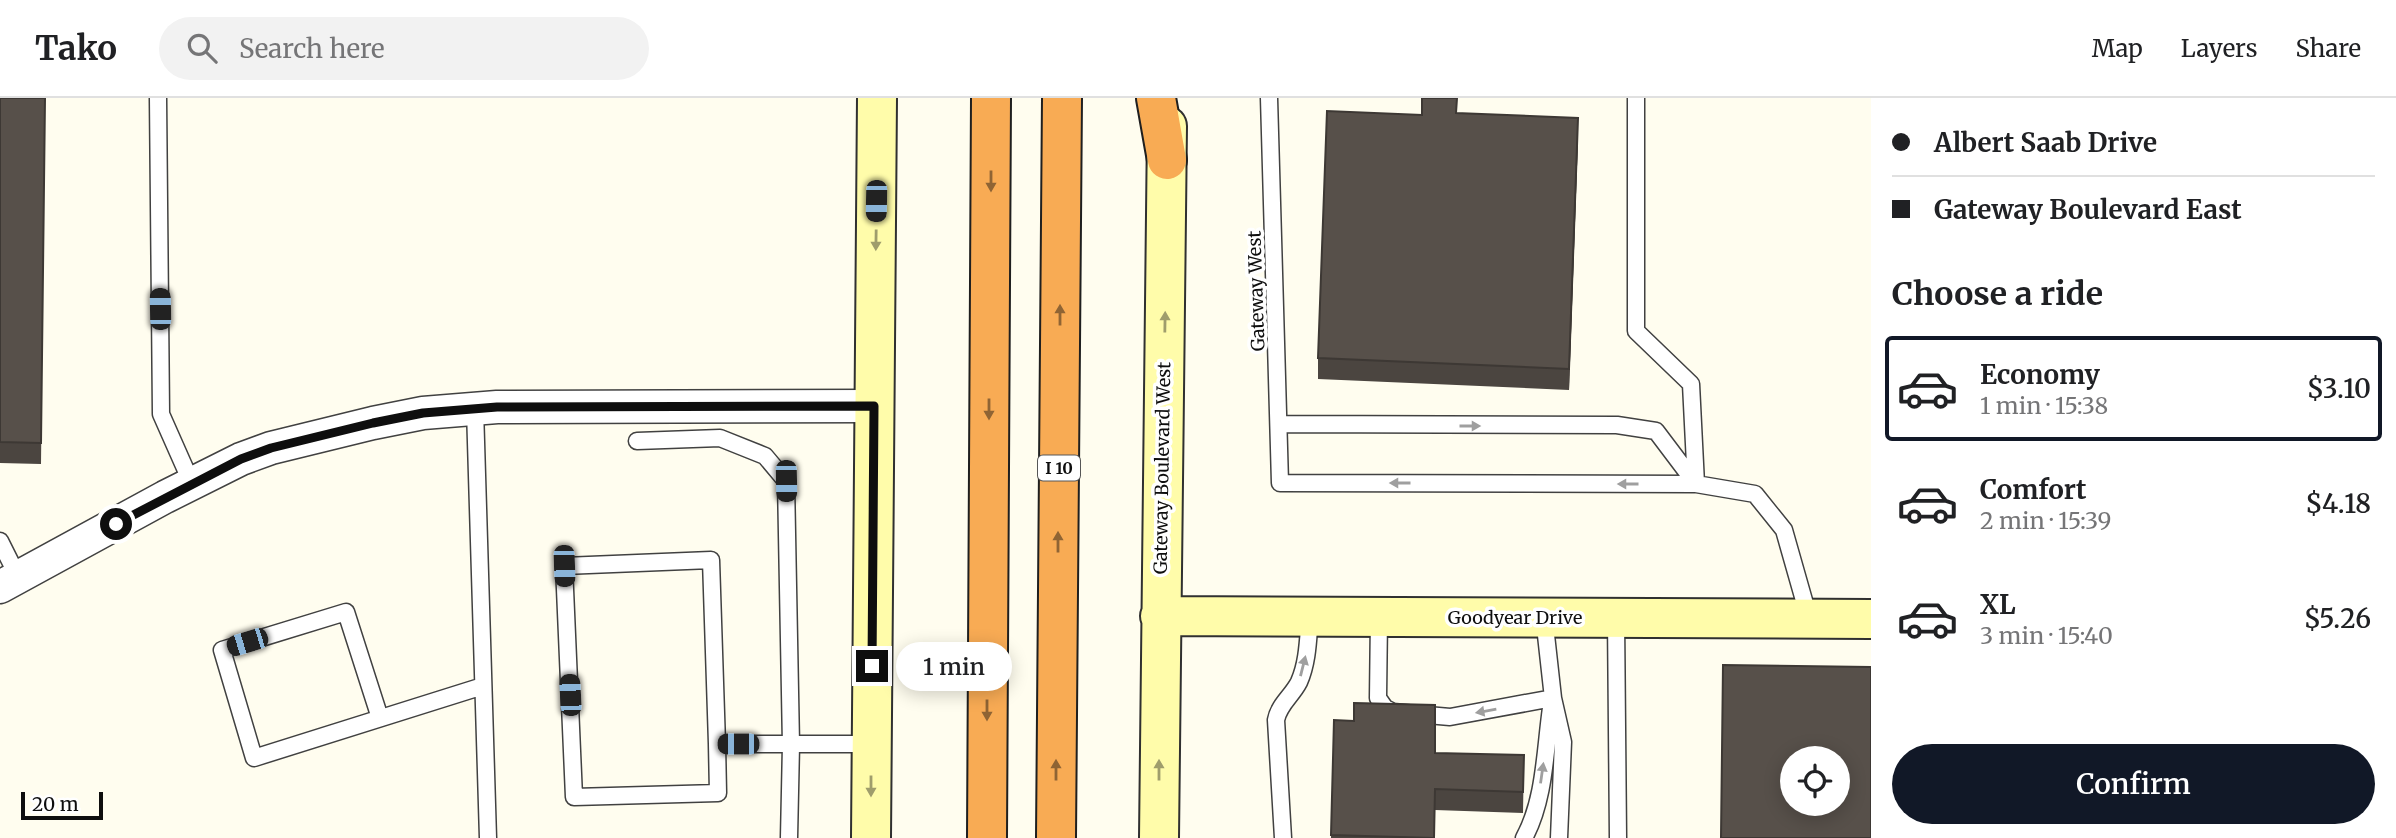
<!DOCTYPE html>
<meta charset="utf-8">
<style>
:root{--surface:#fff;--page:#f2f2f2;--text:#202124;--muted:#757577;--line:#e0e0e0;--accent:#111827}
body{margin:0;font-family:Merriweather,serif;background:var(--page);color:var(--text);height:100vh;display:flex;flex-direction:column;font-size:26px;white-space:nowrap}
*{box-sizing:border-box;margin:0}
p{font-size:23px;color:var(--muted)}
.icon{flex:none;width:38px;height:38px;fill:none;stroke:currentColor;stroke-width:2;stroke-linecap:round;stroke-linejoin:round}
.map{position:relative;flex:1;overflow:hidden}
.drawer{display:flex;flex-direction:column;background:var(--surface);width:525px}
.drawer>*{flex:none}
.banner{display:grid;align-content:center;height:154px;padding:0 21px;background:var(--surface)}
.buttons{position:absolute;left:1780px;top:648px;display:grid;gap:14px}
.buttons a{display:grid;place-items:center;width:70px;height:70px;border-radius:50%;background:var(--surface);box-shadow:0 4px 18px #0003;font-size:35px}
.scale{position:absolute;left:21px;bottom:18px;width:82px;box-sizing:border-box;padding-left:7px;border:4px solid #0e0e0e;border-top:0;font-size:19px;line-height:24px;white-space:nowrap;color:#0e0e0e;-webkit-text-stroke:5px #fff;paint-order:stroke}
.end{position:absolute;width:32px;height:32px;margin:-16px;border:9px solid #0e0e0e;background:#fff;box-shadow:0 0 0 4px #fff}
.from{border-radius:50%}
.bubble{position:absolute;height:49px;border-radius:24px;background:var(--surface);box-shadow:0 4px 18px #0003;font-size:23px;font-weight:600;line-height:49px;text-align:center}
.car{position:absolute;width:21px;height:42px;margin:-21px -10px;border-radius:9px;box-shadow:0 0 5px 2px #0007;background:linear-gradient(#222 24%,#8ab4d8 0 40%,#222 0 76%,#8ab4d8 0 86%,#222 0)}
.banner b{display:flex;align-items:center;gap:24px;height:66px;font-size:26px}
.banner b+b{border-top:2px solid var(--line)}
.banner i{width:18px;height:18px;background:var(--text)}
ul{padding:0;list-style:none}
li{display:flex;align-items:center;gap:21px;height:105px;margin:0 14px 10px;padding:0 7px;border:4px solid transparent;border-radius:7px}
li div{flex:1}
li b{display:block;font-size:26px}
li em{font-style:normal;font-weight:600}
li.active{border-color:var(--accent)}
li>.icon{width:63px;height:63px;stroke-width:1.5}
h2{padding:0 21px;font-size:32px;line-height:84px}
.button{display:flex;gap:14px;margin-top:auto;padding:14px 21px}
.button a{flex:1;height:80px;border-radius:42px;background:var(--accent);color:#fff;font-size:28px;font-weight:600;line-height:80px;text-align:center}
header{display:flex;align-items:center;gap:42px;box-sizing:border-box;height:98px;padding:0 35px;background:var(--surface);border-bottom:2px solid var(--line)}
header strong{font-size:33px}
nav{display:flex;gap:38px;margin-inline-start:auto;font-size:24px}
.search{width:490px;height:63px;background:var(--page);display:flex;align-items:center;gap:18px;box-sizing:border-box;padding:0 24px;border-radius:38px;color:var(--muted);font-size:26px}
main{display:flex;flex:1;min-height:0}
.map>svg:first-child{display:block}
</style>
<header>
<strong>Tako</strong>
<div class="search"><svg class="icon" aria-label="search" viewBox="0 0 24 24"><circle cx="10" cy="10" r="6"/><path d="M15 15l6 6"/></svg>Search here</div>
<nav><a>Map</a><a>Layers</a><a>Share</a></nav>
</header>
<main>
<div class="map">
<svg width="1871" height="740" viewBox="0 0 1871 740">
<rect width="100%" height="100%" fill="#fffdef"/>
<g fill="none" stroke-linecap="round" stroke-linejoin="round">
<g stroke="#414141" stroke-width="19">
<path id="lane" d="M158,0l3,316 31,70
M1269,0l11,385 416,1 59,10 29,36 25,88
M1636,0v233l55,53 5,100
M475,311l13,429
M1279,326l338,1 39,6 40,53
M637,343l83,-3 45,18 21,25 5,264 -2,93
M0,443l18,36
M1379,519l-1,81 7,10 8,4 57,5 103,-19
M1544,519l9,81 10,44 -4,96
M1616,520l2,220
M380,620l-34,-106 -124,38 32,108 229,-72
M717,646l-6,-184 -147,6 10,231 144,-4 -1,-49h155
M1283,740l-7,-118c3,-16 16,-24 23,-38 9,-20 9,-44 11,-66
M1524,740c21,-38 21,-88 27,-130"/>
</g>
<g stroke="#414141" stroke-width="35">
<path id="street" d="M0,489l165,-90 76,-38 30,-11 102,-25 50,-10 74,-6 377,-1"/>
</g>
<g stroke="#303030" stroke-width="42">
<path id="secondary" d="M1160,518l711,3
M871,740l6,-740
M1159,740l8,-712"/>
</g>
<g stroke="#1f1f1f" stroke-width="42">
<path id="highway" d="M1156,0l11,62
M987,740l4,-740
M1056,740l6,-740"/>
</g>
<use href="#lane" stroke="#fff" stroke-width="16"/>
<use href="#street" stroke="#fff" stroke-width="32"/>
<use href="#secondary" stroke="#fffcaa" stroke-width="38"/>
<use href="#highway" stroke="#f8ab54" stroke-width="38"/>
</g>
<path fill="#4b4540" d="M0,0h45l-4,366 -41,-1z
M1457,15l121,26 -9,251 -251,-11v-21l104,-243z
M1334,622l101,33 89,2 -1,58 -88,-3v28h-104z"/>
<path fill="#3d3834" d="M1578,20v21l-9,251v-21z"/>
<path fill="#57504a" stroke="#3d3834" stroke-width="2" fill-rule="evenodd" d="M0,0h45l-4,345 -41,-1z
M1422,0h35l-1,15 122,5 -9,251 -251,-11 9,-247 95,4z
M1723,567l148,2v171h-150zM1792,660h46v45h-46z
M1354,605l81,2v48l89,2 -1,37 -88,-3 -1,49 -103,-3 3,-115 20,1z"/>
<defs><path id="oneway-solid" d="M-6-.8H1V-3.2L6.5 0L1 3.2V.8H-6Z" transform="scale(1.75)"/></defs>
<g fill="#8f6434">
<use href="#oneway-solid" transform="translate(991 83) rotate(90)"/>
<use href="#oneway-solid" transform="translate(1060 217) rotate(-90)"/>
<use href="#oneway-solid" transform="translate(989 311) rotate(90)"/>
<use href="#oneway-solid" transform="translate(1058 444) rotate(-90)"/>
<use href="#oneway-solid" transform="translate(987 612) rotate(90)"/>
<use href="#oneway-solid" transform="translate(1056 672) rotate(-90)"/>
</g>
<g fill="#9f9d6c">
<use href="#oneway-solid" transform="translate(876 142) rotate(91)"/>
<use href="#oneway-solid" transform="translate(1165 224) rotate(-89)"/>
<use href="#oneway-solid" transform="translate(1159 672) rotate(-90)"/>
<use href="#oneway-solid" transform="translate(871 688) rotate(90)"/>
</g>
<g fill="#9f9f9f">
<use href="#oneway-solid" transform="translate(1470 328)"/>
<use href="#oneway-solid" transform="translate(1400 385) rotate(-180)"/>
<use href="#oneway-solid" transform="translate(1628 386) rotate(-180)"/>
<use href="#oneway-solid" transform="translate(1303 568) rotate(-76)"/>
<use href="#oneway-solid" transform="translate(1486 613) rotate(170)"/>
<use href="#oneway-solid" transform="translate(1542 675) rotate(-82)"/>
</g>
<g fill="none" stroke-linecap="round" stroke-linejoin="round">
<path stroke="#0e0e0e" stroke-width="9" d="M116,426l125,-65 30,-11 102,-25 50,-10 74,-6 377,-1 -2,260"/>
</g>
<g text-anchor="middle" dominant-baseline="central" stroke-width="7" stroke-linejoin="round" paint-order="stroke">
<rect fill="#fff" stroke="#565656" stroke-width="2" x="1038" y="357.5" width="42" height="25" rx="5"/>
<g font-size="16" font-weight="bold" fill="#0e0e0e">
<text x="1059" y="370">I 10</text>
</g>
<g font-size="18" fill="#0e0e0e" stroke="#fff">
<text transform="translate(1256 193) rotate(-92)">Gateway West</text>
<text transform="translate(1162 370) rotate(-89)">Gateway Boulevard West</text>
<text x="1515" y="519">Goodyear Drive</text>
</g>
</g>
</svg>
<div class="buttons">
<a><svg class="icon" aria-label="locate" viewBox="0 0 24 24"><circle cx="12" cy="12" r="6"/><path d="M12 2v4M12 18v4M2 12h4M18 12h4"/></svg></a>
</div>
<div class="scale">20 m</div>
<i class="end from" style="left:116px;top:426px"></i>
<i class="end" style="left:872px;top:568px"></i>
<div class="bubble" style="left:896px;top:544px;width:116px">1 min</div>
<i class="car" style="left:876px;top:103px;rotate:181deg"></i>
<i class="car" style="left:160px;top:211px;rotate:359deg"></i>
<i class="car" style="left:786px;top:383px;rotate:179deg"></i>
<i class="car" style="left:564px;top:468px;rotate:178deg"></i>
<i class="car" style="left:247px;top:544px;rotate:253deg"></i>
<i class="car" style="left:570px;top:597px;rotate:357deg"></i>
<i class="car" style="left:738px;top:646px;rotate:270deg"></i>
</div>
<section class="drawer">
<div class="banner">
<b><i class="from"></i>Albert Saab Drive</b>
<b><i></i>Gateway Boulevard East</b>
</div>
<h2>Choose a ride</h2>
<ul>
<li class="active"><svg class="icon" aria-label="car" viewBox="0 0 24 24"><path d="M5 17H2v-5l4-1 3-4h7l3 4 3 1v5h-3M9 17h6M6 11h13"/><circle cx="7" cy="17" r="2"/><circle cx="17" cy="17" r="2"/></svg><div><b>Economy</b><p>1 min · 15:38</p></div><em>$3.10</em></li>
<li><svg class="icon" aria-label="car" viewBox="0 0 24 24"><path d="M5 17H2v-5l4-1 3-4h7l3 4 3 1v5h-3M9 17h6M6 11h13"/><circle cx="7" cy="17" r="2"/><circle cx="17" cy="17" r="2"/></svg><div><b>Comfort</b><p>2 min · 15:39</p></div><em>$4.18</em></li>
<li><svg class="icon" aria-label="car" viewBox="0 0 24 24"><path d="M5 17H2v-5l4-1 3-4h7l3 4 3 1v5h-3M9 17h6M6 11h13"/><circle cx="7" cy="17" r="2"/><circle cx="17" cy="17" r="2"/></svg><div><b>XL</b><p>3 min · 15:40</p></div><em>$5.26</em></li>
</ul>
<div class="button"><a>Confirm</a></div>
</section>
</main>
